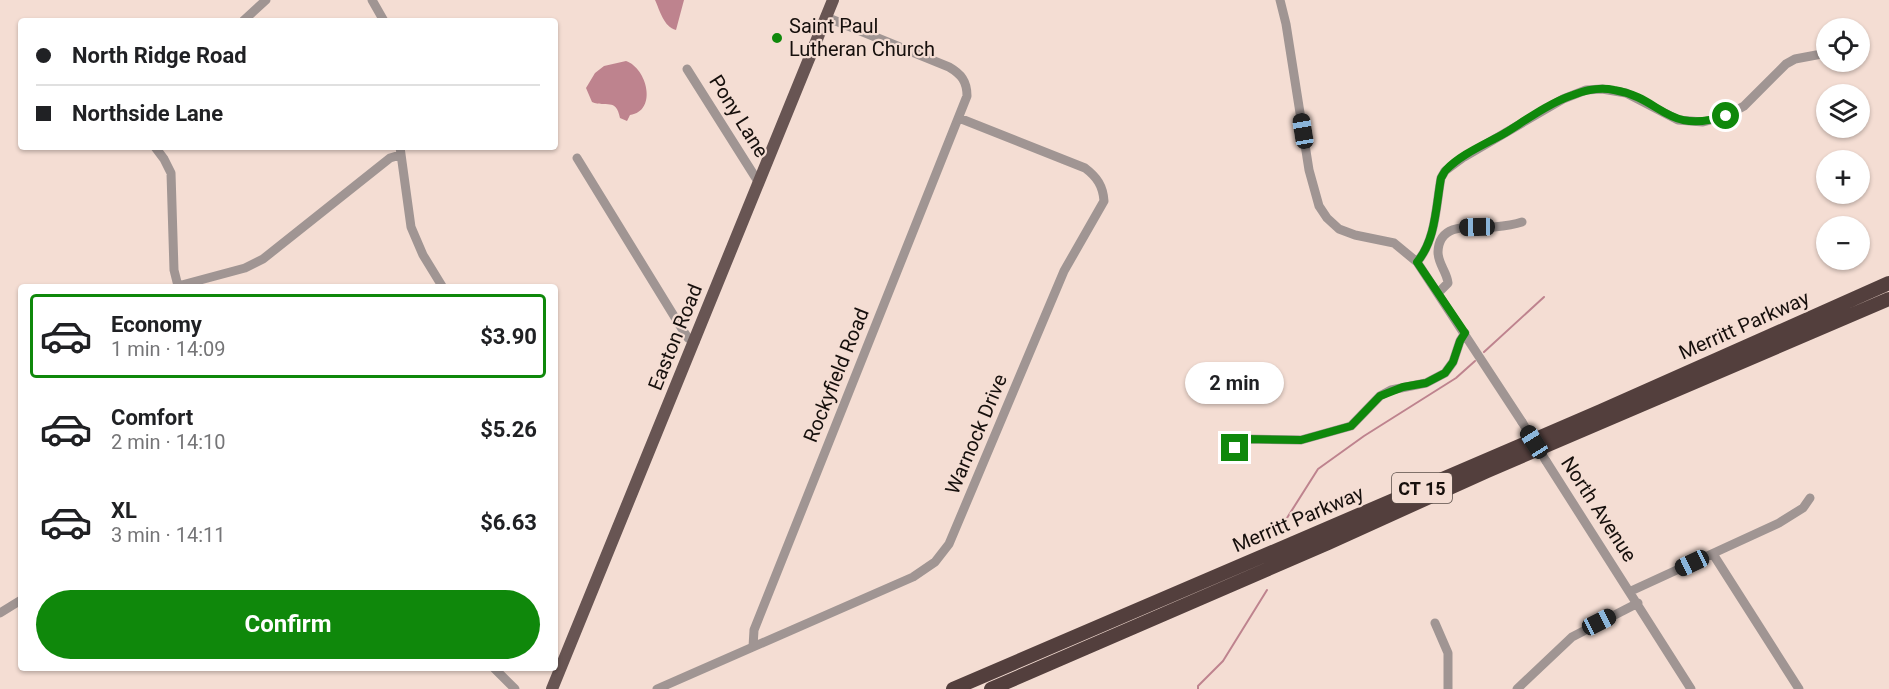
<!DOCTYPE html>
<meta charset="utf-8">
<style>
:root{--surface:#fff;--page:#f2f2f2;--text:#202124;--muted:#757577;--line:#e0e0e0;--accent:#0f880b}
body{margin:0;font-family:Roboto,sans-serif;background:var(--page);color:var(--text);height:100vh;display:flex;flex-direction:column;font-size:22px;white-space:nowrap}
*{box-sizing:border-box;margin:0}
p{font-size:20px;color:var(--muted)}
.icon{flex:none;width:33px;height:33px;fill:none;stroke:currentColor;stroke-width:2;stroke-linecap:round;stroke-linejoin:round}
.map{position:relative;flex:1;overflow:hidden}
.panel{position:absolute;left:18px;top:284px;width:540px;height:387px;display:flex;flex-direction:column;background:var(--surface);border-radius:6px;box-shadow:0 2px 4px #0004}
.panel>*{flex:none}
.hud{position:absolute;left:18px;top:18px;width:540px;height:132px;border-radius:6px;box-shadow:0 2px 4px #0004;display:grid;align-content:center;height:132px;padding:0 18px;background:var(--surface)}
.tools{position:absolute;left:1816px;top:18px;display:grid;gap:12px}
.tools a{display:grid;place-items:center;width:54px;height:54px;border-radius:50%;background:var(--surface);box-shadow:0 2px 4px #0004;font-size:30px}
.end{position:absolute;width:27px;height:27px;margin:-14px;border:8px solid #0f880b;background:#fff;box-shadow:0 0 0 3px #fff}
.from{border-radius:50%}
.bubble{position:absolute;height:42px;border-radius:21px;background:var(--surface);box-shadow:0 2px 4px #0004;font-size:20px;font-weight:700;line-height:42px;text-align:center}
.car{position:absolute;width:18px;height:36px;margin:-18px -9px;border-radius:8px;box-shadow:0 0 4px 2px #0007;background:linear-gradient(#222 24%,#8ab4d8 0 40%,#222 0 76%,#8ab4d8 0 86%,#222 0)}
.hud b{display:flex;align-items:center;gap:21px;height:57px;font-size:22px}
.hud b+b{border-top:2px solid var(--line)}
.hud i{width:15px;height:15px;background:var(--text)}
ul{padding:10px 0 0;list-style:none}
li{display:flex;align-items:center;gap:18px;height:84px;margin:0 12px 9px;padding:0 6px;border:3px solid transparent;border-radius:6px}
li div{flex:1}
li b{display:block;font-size:22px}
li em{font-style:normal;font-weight:700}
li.on{border-color:var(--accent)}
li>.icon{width:54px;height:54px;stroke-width:1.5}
.primary-button{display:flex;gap:12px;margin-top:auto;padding:12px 18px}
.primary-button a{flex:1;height:69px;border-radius:36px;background:var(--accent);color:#fff;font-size:24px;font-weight:700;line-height:69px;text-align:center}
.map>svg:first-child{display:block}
</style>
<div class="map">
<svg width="1889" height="689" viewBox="0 0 1889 689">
<rect width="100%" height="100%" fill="#f4ddd3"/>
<path fill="#be838e" d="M655,0h29l-8,30c-12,-3 -16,-19 -21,-30z
M626,61c21,7 32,50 4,54l-3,6 -7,-3c-4,-21 -14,-10 -28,-16l-6,-14 9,-15 9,-7z"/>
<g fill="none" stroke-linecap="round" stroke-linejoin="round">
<path stroke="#be838e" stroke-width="2" d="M1484,352l60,-55
M1280,529l38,-60 46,-33 92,-58 19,-17
M1198,689v-3l25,-25 44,-71"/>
<path stroke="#a09593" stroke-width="9" d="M372,0l12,21
M1280,0l6,24 23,146 10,36 8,12 12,11 16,6 39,8 23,19 105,160
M243,21l23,-21
M687,69l72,114
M155,147l9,12 7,14 3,97 4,16
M400,147l11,80 12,28 19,31
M577,158l105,171 6,9 7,4
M1417,262c19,-22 19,-57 24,-84l4,-7 19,-14 99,-58 23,-9 16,-1 24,4 52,27 25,2 23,-6 18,-10 42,-42 9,-5 32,-6
M178,286l67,-18 18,-9 127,-101 10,-3
M1438,293l10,-10c-1,-11 -10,-19 -10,-31 1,-31 35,-24 56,-25 10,-1 19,-2 28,-5
M1235,448l10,-9 56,1 50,-14 29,-30 11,-6 35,-7 19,-10 8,-11 7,-21 5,-8
M1546,461l145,228
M1713,554l86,135
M1631,591l148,-68 24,-15 7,-10
M0,613l21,-13
M1435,623l13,30v36
M753,647l1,-17 213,-534c0,-15 -6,-22 -18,-29l-123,-50
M494,668l21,21
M657,689l256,-112 22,-15 14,-18 115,-273 40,-70c-1,-15 -7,-24 -19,-33l-126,-50
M1517,689l55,-52 66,-34"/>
<path stroke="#685553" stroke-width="12" d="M552,689l281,-689"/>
<path stroke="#533f3d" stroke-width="14" d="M953,689l648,-278 288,-128
M991,689l337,-146 159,-72 402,-172"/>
<path stroke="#a09593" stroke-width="9" d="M1522,422l24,39"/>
</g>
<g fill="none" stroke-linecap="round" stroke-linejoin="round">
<path stroke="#0f880b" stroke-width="8" d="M1235,448l10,-9 56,1 50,-14 29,-30 23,-9 23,-4 19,-10 8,-11 7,-21 5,-8 -48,-71c19,-22 19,-57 24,-84 2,-3 3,-6 5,-8 15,-16 40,-26 59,-37 21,-13 44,-30 68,-38 13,-5 27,-8 41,-5 49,8 51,45 112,26"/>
</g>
<circle fill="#0f880b" stroke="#f4ddd3" stroke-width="2" cx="777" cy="38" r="6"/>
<g text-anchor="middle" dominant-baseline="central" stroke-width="4.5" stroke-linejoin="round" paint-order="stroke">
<rect fill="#f4ddd3" stroke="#594d48" stroke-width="1.5" x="1392" y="473" width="60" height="30" rx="4.5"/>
<g font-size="18" font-weight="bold" fill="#160f0c">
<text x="1422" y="488">CT 15</text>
</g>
<g font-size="20" fill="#160f0c" stroke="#f4ddd3" text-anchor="start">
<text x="789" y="26">Saint Paul<tspan x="789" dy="23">Lutheran Church</tspan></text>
</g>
<g font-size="20" fill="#160f0c" stroke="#f4ddd3">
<text transform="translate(739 116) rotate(58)">Pony Lane</text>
<text transform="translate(1744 325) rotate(-24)">Merritt Parkway</text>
<text transform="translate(675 337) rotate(-68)">Easton Road</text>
<text transform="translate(836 375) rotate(-68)">Rockyfield Road</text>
<text transform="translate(976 434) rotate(-67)">Warnock Drive</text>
<text transform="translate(1599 509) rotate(57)">North Avenue</text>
<text transform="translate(1298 519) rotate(-23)">Merritt Parkway</text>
</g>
</g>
</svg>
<div class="tools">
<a><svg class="icon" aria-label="locate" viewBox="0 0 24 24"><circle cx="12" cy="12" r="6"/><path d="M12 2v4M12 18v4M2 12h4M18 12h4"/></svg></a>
<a><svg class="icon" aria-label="layers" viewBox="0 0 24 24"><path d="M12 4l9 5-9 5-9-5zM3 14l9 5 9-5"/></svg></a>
<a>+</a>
<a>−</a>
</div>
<i class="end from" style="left:1726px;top:116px"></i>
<i class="end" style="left:1235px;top:448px"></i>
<div class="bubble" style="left:1185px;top:362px;width:99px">2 min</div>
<i class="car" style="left:1303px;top:131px;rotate:351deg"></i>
<i class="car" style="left:1477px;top:227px;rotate:269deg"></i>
<i class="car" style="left:1534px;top:442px;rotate:328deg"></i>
<i class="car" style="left:1692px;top:563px;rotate:245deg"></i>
<i class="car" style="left:1599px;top:622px;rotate:63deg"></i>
<div class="hud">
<b><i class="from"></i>North Ridge Road</b>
<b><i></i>Northside Lane</b>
</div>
<section class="panel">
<ul>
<li class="on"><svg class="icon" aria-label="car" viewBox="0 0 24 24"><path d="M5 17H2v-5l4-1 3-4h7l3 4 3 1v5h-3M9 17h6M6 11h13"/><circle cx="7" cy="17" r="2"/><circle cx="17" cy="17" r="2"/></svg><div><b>Economy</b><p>1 min · 14:09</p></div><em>$3.90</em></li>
<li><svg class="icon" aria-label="car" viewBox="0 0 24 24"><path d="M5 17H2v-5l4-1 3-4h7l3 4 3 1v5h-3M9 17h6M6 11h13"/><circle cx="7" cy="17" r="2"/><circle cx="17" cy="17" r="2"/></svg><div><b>Comfort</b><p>2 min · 14:10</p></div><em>$5.26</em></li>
<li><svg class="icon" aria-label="car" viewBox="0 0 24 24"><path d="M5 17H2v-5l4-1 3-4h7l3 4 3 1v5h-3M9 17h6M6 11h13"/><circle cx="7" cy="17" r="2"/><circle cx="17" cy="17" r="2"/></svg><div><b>XL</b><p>3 min · 14:11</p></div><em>$6.63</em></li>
</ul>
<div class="primary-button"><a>Confirm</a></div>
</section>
</div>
